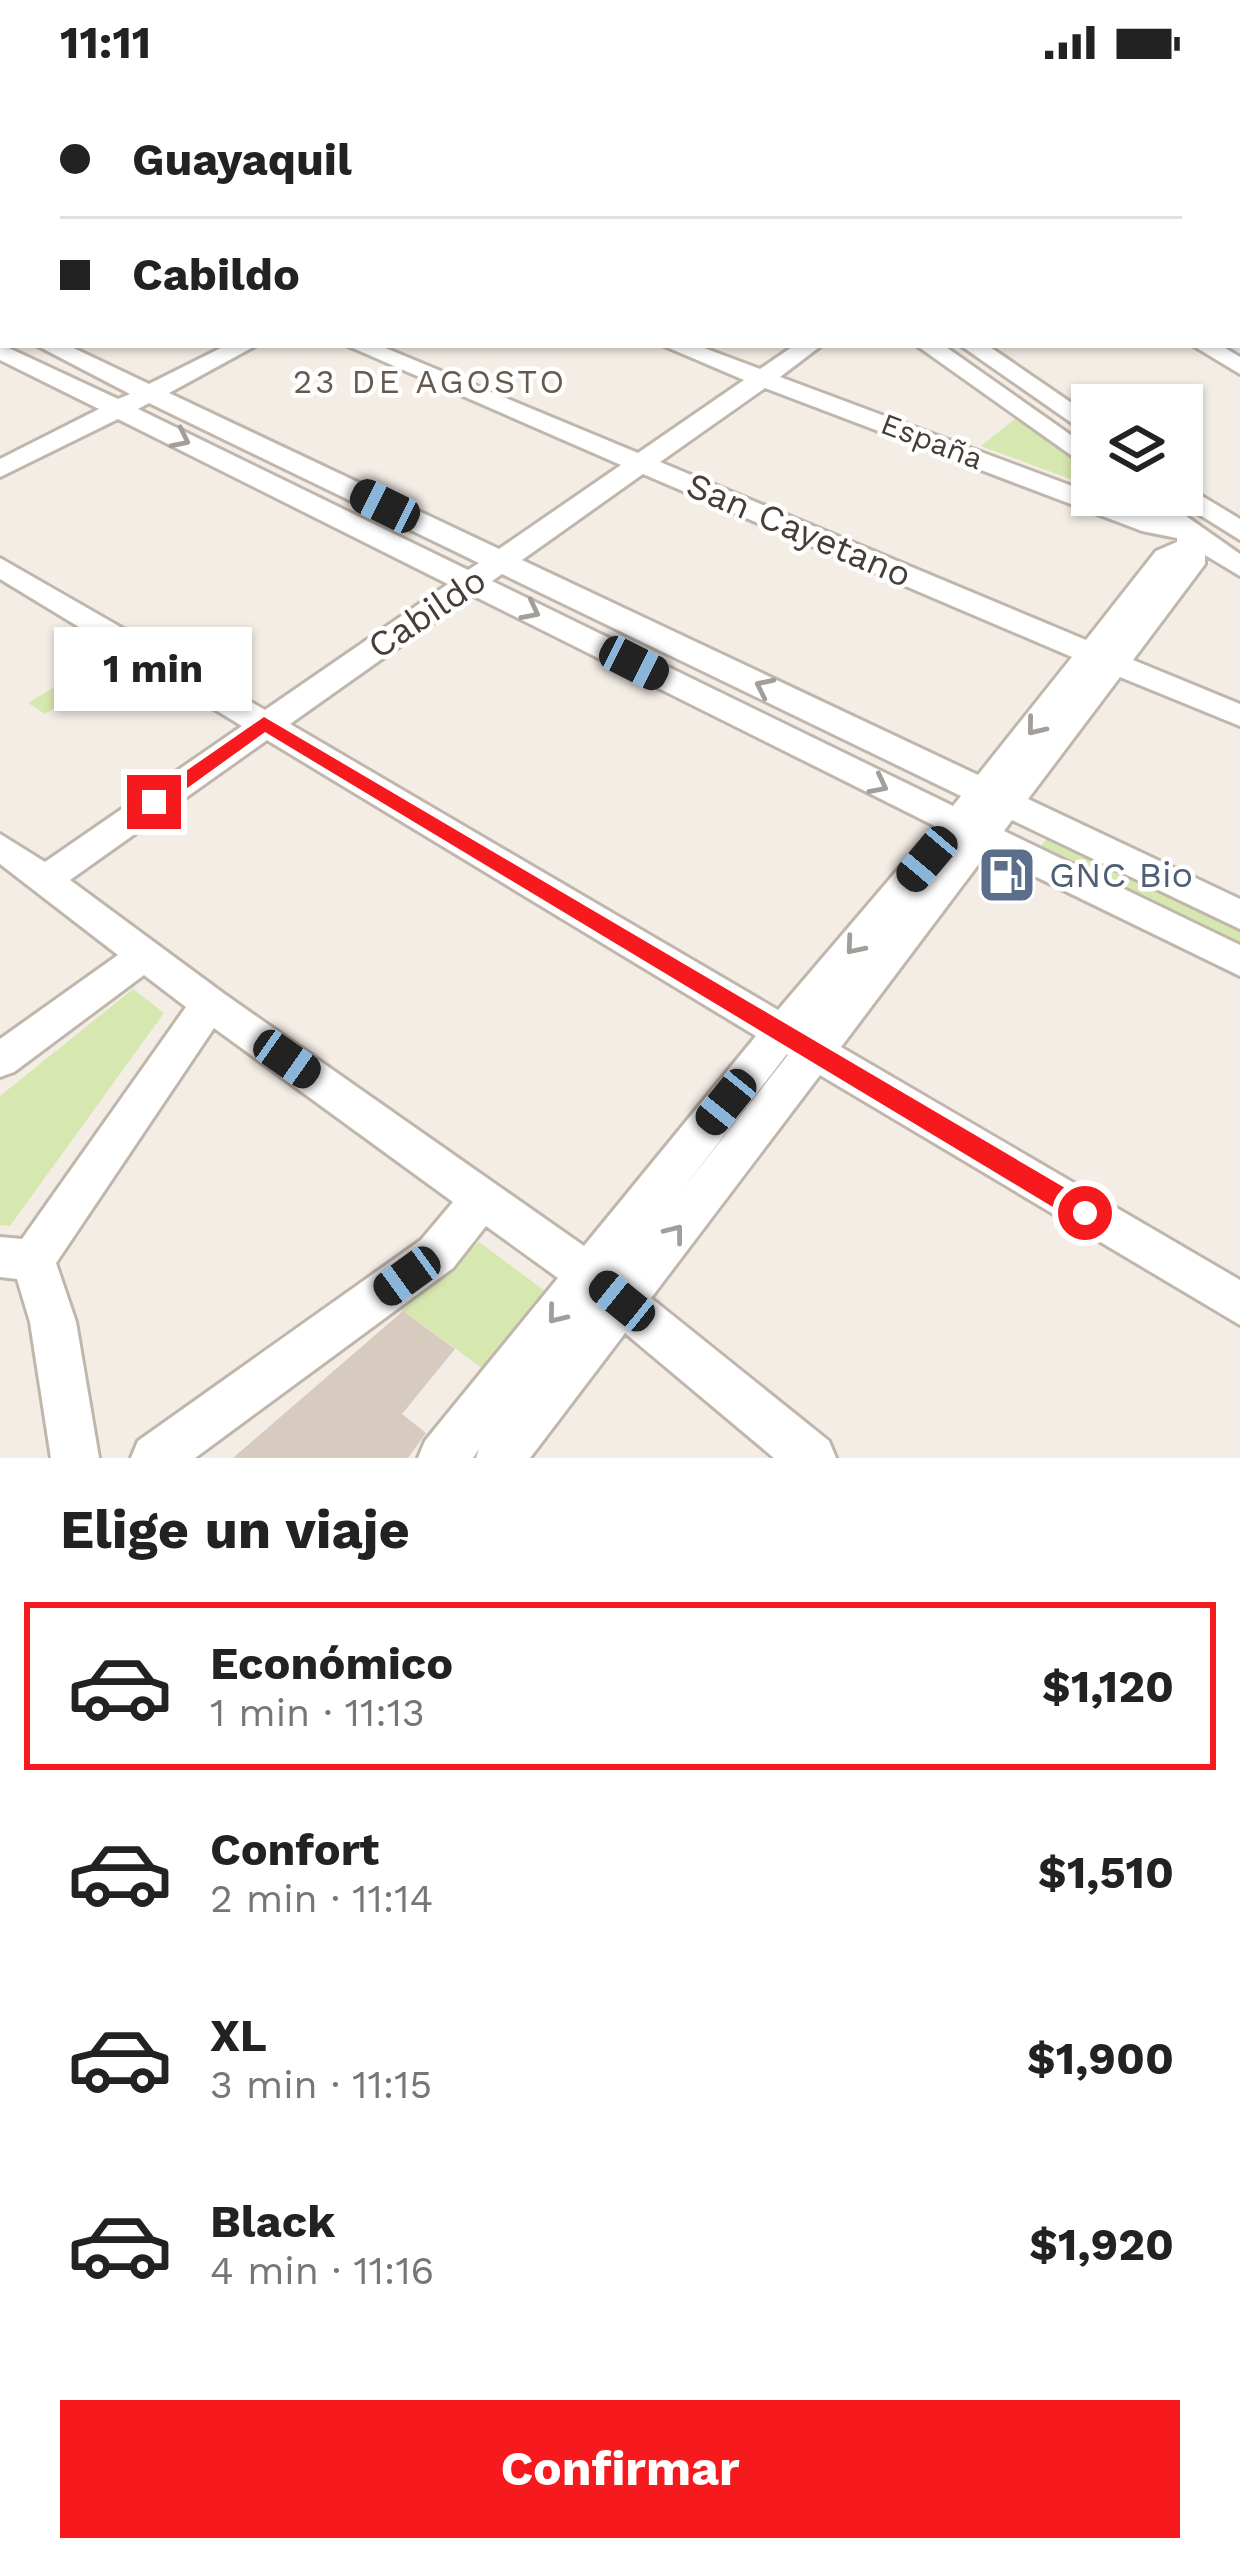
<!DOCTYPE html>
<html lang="es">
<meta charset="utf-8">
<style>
:root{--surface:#fff;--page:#f2f2f2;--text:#222;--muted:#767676;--line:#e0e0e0;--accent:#f61a1f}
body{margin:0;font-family:"Work Sans",sans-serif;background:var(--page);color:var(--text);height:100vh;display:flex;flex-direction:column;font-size:45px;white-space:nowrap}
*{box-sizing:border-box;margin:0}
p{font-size:39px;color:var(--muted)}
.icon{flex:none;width:66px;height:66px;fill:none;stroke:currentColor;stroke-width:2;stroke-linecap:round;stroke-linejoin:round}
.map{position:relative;height:1374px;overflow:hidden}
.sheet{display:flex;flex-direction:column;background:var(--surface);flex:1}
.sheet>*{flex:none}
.guide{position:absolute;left:0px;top:0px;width:1242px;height:264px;box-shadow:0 3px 9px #0004;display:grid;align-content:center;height:264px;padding:0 60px;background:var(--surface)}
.buttons{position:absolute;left:1071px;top:300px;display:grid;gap:24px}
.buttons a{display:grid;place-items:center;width:132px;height:132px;border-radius:0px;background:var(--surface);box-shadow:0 3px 9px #0004;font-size:60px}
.end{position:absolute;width:54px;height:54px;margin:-27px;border:15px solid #f61a1f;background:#fff;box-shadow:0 0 0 6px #fff}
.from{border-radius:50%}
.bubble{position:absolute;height:84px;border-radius:0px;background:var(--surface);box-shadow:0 3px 9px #0004;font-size:39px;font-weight:700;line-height:84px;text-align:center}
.car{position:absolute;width:36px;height:72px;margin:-36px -18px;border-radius:15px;box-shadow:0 0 9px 3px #0007;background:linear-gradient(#222 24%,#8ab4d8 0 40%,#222 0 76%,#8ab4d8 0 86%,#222 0)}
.guide b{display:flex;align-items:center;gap:42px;height:114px;font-size:45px}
.guide b+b{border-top:3px solid var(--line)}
.guide i{width:30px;height:30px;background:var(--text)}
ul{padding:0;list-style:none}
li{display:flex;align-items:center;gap:36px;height:168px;margin:0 24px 18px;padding:0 36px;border:6px solid transparent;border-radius:0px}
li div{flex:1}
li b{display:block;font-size:45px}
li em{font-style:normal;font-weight:700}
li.on{border-color:var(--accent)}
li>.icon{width:108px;height:108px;stroke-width:1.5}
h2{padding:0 60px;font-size:54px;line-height:144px}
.cta{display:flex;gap:24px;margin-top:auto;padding:24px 60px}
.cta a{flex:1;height:138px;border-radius:0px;background:var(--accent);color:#fff;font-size:48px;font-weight:700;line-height:138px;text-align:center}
.status{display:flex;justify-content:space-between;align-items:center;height:84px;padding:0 60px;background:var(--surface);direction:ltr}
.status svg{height:33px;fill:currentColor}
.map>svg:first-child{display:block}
</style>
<div class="status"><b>11:11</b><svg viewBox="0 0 49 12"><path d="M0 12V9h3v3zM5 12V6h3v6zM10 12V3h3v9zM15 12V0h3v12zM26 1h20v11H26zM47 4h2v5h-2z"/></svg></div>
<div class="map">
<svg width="1240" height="1374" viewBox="0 0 1240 1374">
<rect width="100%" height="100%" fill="#f3ede6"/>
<path fill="#d7e7b0" d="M1016,334l76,54v15l-111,-41z
M110,569l17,11 -82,50 -17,-11z
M1048,753l192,92v16l-200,-97z
M133,905l31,24 -154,213 -10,-1v-129z
M479,1158l66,49 -63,77 -80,-58z"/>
<path fill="#d7cabf" d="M403,1227l52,38 -53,65 24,19 -18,25h-175z"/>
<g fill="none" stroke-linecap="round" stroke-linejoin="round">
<g stroke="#c1b6ac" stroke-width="6">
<path id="minor" d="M325,0h23l-25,3z
M426,0h26l2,3h-26z
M563,0h20l2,3h-20z
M591,0h20l2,3h-20z
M766,0h21l2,3h-21z
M884,0h30l-32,3z
M938,0h22l2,3h-22z
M1093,0h23l2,3h-23z
M1239,59l1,1v12l-1,-1z
M1239,108h1v12h-1z
M3,126v12l-3,1v-12z
M1239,150h1v12h-1z
M0,232l3,1v14l-3,-1z
M0,260l118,55 12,-5 -94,-49h31l82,39 78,-39h30l-88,48 330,156 122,-84 -275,-120h32l260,108 106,-73 -82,-35h34l64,24 35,-24h27l-42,32 367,137 -22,-19h31l84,59v22l-35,-21v9l-72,96 107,44v22l-120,-49 -92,122 212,100v30l-228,-109 -8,11 236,114v31l-253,-123 -146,194 399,233v45l-420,-250 -169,223 178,143 7,17h-62l-149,-125 -95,125h-54l3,-9 -6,9h-55l7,-17 133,-163 -72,-52 -33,42 -258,190h-64l7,-17 283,-201 32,-38 -239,-174 -158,235 20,59 23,136h-48l-21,-136 -13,-43 -17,-2v-40l22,2 164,-232 -42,-32 -130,97 -14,5v-38l118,-84 -118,-91v-30l45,28 197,-136 -242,-147v-21l265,152 183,-126 -330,-165 -118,58v-18l99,-50 -99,-49zM765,304l377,143 35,7v4l-21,9 -70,89 -426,-178zM149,319l330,160 -11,7 -330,-161zM643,390l429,183 -94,118 -456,-215zM502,490l459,222 -8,10 -461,-225zM472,511l463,231 -157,184 -488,-286zM267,656l489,296 -172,210 -361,-253 -153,-113zM787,970l1,1 -110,140z
M916,261h27l149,105v20z
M960,261h27l105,72v20z
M1192,261h28l20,12v17z
M1182,400l58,35v21l-67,-42 9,-3z"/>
</g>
<use href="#minor" fill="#fff" fill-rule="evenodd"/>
</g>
<defs><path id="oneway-chevron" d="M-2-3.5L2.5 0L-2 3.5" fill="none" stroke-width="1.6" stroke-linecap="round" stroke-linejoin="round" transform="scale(3)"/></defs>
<g stroke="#a29e9a">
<use href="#oneway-chevron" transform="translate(181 355) rotate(26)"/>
<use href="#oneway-chevron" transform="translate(531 527) rotate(27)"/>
<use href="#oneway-chevron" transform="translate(764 603) rotate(-154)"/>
<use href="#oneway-chevron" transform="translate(1035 643) rotate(129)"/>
<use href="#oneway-chevron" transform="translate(879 701) rotate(27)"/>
<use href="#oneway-chevron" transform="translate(854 862) rotate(130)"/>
<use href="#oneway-chevron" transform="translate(675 1149) rotate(-52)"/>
<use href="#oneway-chevron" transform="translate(556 1231) rotate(129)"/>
</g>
<path fill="#f61a1f" d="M264,633l830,488 4,8 -4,8h-18l-811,-489 -104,75h-14v-9z"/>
<defs>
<g id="fuel-square" transform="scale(3)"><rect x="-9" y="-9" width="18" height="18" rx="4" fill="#5c6f8a" stroke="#fff"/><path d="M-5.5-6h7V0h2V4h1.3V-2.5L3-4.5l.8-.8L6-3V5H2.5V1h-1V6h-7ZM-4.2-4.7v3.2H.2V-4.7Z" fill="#fff"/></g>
</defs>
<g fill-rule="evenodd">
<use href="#fuel-square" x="1007" y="791"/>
</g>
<g text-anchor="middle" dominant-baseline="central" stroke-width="9" stroke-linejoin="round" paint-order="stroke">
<g font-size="30" fill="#463d36" stroke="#fff">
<text transform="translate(932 357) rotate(21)">España</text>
</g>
<g font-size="33" letter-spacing="3" fill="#68594d" stroke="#fff">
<text x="430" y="297">23 DE AGOSTO</text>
</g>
<g font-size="36" fill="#463d36" stroke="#fff">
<text transform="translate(799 446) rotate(23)">San Cayetano</text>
<text transform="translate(427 529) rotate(-34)">Cabildo</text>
</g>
<g font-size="36" fill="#4e5e75" stroke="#fff" text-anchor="start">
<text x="1049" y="791">GNC Bio</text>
</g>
</g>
</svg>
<div class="buttons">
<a><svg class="icon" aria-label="layers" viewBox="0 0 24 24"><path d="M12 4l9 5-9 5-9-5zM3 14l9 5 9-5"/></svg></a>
</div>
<i class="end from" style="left:1085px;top:1129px"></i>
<i class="end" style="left:154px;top:718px"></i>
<div class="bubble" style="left:54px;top:543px;width:198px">1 min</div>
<i class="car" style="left:385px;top:422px;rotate:296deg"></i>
<i class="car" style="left:634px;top:579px;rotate:117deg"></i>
<i class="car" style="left:927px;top:775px;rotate:220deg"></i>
<i class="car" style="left:287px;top:975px;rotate:125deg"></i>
<i class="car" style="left:726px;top:1018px;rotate:219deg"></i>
<i class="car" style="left:407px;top:1192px;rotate:234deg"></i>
<i class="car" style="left:622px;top:1217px;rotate:309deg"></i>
<div class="guide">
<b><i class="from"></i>Guayaquil</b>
<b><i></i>Cabildo</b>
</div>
</div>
<section class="sheet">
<h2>Elige un viaje</h2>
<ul>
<li class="on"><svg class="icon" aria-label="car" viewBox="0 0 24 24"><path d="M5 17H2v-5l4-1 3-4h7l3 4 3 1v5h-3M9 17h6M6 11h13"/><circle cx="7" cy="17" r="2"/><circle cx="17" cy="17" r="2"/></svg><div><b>Económico</b><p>1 min · 11:13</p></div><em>$1,120</em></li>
<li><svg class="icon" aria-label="car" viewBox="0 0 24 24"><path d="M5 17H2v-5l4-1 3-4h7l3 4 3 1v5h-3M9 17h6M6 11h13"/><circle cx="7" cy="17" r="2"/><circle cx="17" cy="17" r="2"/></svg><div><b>Confort</b><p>2 min · 11:14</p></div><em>$1,510</em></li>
<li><svg class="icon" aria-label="car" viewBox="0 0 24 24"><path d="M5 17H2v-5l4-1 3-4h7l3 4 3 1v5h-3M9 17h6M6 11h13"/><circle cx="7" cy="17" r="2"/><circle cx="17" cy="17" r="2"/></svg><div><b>XL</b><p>3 min · 11:15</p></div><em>$1,900</em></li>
<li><svg class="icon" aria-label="car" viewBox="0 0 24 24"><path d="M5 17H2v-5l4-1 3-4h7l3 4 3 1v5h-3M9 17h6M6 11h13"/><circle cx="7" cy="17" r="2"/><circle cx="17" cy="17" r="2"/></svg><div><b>Black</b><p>4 min · 11:16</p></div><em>$1,920</em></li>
</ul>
<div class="cta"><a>Confirmar</a></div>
</section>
